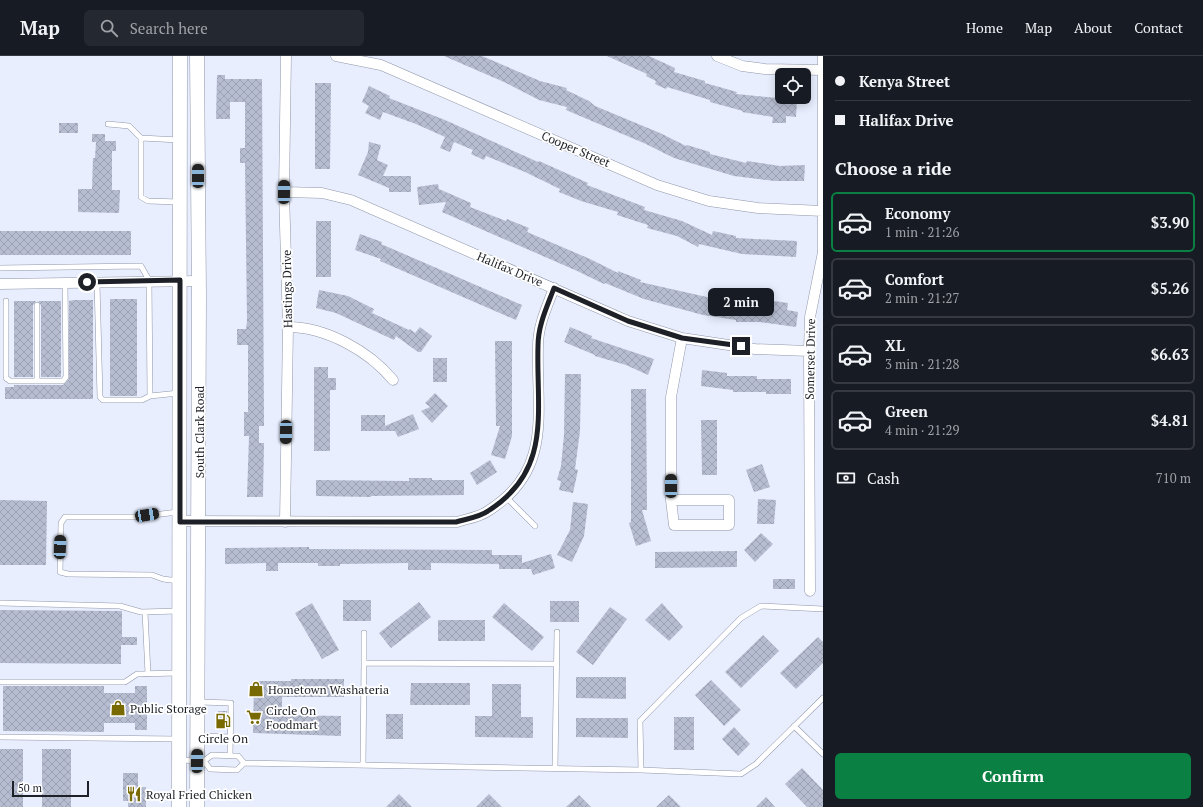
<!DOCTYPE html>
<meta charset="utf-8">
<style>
:root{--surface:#171b24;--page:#242831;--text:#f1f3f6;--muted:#9ea1a6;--line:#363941;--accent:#0b8043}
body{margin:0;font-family:"PT Serif",serif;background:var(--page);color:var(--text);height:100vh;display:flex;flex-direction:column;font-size:15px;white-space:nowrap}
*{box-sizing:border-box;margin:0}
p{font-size:13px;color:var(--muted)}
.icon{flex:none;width:22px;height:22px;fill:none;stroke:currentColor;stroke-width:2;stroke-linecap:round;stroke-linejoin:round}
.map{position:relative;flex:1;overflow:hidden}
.details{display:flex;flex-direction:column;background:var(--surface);width:380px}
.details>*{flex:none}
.banner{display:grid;align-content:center;height:88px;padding:0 12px;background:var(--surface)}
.tools{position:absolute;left:775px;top:12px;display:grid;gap:8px}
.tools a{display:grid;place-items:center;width:36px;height:36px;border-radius:6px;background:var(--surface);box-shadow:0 2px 10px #0003;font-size:20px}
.scale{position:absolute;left:12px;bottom:10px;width:77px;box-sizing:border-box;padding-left:4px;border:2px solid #1d2027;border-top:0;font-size:11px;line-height:14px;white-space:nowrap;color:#1d2027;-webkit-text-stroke:3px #fff;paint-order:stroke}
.end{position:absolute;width:18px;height:18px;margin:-9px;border:5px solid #1d2027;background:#fff;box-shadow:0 0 0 2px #fff}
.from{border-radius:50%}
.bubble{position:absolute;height:28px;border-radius:6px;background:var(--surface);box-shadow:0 2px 10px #0003;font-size:13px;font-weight:800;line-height:28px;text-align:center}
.car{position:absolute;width:12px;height:24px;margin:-12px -6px;border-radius:5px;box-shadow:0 0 3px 1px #0007;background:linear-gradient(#222 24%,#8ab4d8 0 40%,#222 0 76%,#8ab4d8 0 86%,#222 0)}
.banner b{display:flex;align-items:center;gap:14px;height:38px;font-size:15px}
.banner b+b{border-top:1px solid var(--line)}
.banner i{width:10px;height:10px;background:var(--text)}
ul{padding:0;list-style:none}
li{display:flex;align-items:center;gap:12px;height:60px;margin:0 8px 6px;padding:0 4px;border:2px solid var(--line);border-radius:6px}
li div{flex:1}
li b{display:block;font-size:15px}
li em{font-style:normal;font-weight:800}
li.selected{border-color:var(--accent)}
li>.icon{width:36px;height:36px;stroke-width:1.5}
h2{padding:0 12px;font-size:18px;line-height:48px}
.pay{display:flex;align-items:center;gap:10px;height:44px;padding:0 12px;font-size:15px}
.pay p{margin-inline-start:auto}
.action{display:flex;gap:8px;margin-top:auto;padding:8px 12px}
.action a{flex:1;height:46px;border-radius:6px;background:var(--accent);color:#fff;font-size:16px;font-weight:800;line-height:46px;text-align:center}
header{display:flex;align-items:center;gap:24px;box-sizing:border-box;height:56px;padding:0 20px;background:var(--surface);border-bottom:1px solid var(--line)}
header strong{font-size:19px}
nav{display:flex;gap:22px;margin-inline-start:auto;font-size:14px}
.search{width:280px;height:36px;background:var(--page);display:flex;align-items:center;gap:10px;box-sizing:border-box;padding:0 14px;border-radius:6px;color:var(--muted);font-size:15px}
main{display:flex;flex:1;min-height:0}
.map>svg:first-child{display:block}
</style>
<header>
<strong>Map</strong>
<div class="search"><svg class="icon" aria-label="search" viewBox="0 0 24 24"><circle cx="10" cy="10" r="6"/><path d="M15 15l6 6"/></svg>Search here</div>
<nav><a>Home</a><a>Map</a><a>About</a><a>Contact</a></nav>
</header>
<main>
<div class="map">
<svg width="823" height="751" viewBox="0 0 823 751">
<defs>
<pattern id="building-cross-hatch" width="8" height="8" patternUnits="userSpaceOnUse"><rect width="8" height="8" fill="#b6bdd0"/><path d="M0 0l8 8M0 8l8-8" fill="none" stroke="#9ca2b3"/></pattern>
</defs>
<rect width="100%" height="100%" fill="#e8eefe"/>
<path fill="url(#building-cross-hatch)" d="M444,0h38l58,25 27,7 -1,2 23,11 6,5 65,27 26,13 1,-1 23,7v2l36,9 1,-2 33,5 25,-1 -1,16h-29l-41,-5 -60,-18 -28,-14 -80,-34 1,-3 -28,-7 -35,-18z
M607,0h42l26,12 -1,4 31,9v2l32,9 -1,2 61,6 -1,17 -10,-1v7h-14l1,-6 -31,-5 1,-1 -33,-9v-2l-43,-13 -1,2 -11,-5 1,-3 -10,-5 1,-2z
M217,19h8v4h37l2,347h-5v17h5l-1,54h-16l2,-61h-5v-24h4v-67h-11v-16h9l1,-8 -2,-158h-5v-15h5v-46h-15v17h-14z
M315,27h16l-1,86h-15z
M369,30l21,10 -1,2 56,22 93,42 1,-1 49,22 -1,2 58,22 -1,3 38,11 30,14 1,-4 23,5v2l61,3 -1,16 -54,-3 -43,-10 -1,3 -21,-11 -30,-8 1,-3 -31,-10 1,-3 -37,-11 -22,-9 1,-3 -35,-17 -39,-16 -2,4 -13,-6 2,-4 -19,-8 -4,10 -10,-4 5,-11 -29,-13 -33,-12 -3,8 -15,-7 4,-7 -7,-4z
M59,67h19v10h-19z
M92,78h13v7h11v10h-4v39h8l-1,23 -41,-1v-23h14l1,-31h2l1,-16h-4z
M369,86l12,3 -4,15 11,5 -5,11h28v16h-22v-4l-31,-13 10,-23z
M438,128l1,5 32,14 -1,4 36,14 1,-2 22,9 -2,4 63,27 28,14v-2l23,9 -1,2 89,20v4h37l1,-6 21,3 -1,7 11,2 -2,15 -36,-5h-24v-2l-33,-5 -59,-16 -39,-16 -1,1 -29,-14 -133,-58 4,-10 -27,3 -2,-18z
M316,165h15v56h-15z
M0,175h131v24h-131z
M360,178l22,8 -1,2 141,61 -6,15 -136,-59 1,-2 -26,-9z
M319,234l29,6 26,13 -2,4 37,17 1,-1 5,4 5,-6 12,9 -11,16h-3l-22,-16 -2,4 -58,-27 -20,-5z
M110,243h27v97h-27z
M74,244h19v99h-88v-12h9v-2h49l6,-6v-78z
M14,245h22l-3,4v72h-19z
M38,245h23v76h-20v-72z
M570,271l22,9 -1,2 63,21 -6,16 -22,-10 -31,-9v-1l-31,-13z
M495,285h17v95l-7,23 -14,-4 9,-29h-4z
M433,302h14v24h-14z
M314,311h14v11h8v12h-6v61h-16z
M702,314l25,3v3h30v3h34v15h-25v-2h-33v-2l-32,-4z
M565,318h16l-1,57 -5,38 3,1 -5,23 -14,-3 2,-9 -4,-1 4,-14 3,-31z
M631,333h15l1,121h-5l9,31 -15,5 -7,-23 2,-1z
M435,337l13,13 -16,17 -11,-12 9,-4 -5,-4z
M413,358l6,15 -21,8 -3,-6h-34v-16h24v11z
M701,364h16v55h-15z
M490,404l7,12 -20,13 -7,-12z
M762,408l8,23 -16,5 -8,-22z
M409,422h23v2h32v15l-93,1v1l-55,-1v-16l93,1z
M758,443l18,1 -2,24h-17z
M0,444l47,1 -1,64h-46z
M573,446l15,2 -4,32 -12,26 -15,-7 13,-25z
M761,477l12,11 -18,18 -11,-12z
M309,491v2l183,1v5h30v8l29,-9 4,14 -22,7 -2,-6h-32v-5l-68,-1v7h-23v-7l-68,1v2h-22v-3h-40v8h-12v-8l-41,1v-16z
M737,495v16l-82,1v-16z
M773,523h22v10h-22z
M343,544h28v21h-28z
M550,545h29v21h-29z
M419,546l12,15 -40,31 -12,-15z
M312,547l27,47 -17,9 -27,-46z
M504,547l40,34 -12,14 -40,-34z
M662,547l21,24 -14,14 -24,-21z
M610,551l17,12 -34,46 -17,-13z
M0,554l122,1v26h15v8h-16v19l-121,-1z
M438,564h47v21h-47z
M763,579l16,16 -38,37 -16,-16z
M818,581l5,5v21l-27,26 -16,-16z
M576,621h50v22l-50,-1z
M291,623h53v18h-62v18l59,1v20l-88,-3 1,-52h37z
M711,624l30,30 -17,16 -29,-31z
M411,627h59v22h-60z
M492,628h29v33h12v21l-58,-1v-21h17z
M3,630h101v7h31v-7h12v44h-12v-7h-31v9l-101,-1z
M218,655h9v14h-9z
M386,658h17v25h-17z
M674,661h20v33h-20z
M576,662h52v20l-52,-1z
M734,671l16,17 -12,12 -16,-17z
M0,693h23v58h-23z
M42,693h29v58h-29z
M802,712l21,22v17h-16l-22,-23z
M123,717h15v14h8v20h-18v-6h-5z
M399,738l13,13h-26z
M489,738l13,13h-26z
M579,739l12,12h-25z
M669,739l12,12h-25z
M766,741l9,10h-19z"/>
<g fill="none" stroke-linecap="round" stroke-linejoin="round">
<g stroke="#8f96a8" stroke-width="6">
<path id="lane" d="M108,68l21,2 12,12v59l7,4 31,1
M141,82l38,2
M0,212l141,-2 8,14 1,116
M97,227l3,114 3,3h39l8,-4 29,-3
M6,245v77l4,3h53l3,-4 -1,-95
M37,325v-76
M506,441l29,29
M178,456l-42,5h-71l-4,6 -1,49 8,2 84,1 11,4 16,2
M0,547l120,3 21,6 38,-1
M145,556l3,62
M364,607v-30
M0,626h125l12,-8 41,-1
M199,646l32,1 -1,53
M794,670l29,28
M198,680l33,1
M0,681l178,2
M180,704l24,1 8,-6 26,1 6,7
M204,705l6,8 27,1 7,-7 397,7 100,4 15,-10 67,-66
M363,708l1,-101 192,1
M555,712l2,-136
M641,714l-1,-49 101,-103 20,-12 62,3"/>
</g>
<g stroke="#8f96a8" stroke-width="11">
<path id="street" d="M336,0l45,9 276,120 52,16 49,7 65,3
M717,0l25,10 23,3 58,1
M284,136l38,1 29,7 277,121 54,17 73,11 54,2
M0,228l199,-3
M288,271c38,0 81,24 105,53
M671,444h58v25h-55l-3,-25v-103l11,-59
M180,465l277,1c9,-3 23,-5 31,-11 66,-41 48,-100 50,-165 0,-21 9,-39 16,-58
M285,466l3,-195 -4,-135 2,-136
M810,535l-1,-240 1,-34 13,-65v-196"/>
</g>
<g stroke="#8f96a8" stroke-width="15">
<path id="secondary" d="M179,751l1,-751
M197,751l2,-511 -2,-240"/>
</g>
<use href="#lane" stroke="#fff" stroke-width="5"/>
<use href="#street" stroke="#fff" stroke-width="10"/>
<use href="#secondary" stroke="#fff" stroke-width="14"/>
</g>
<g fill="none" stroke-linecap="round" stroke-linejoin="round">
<path stroke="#1d2027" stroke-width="5" d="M87,226l93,-2v242h276c10,-3 24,-5 32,-11 65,-41 48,-100 50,-165 0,-21 9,-39 16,-58l74,33 54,17 59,8"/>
</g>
<defs>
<g id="shop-bare" transform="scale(1.2)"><path d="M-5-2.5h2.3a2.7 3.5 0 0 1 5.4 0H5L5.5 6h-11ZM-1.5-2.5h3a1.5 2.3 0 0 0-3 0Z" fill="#786900" stroke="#fff" stroke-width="2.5" paint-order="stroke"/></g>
<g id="supermarket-bare" transform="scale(1.2)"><path d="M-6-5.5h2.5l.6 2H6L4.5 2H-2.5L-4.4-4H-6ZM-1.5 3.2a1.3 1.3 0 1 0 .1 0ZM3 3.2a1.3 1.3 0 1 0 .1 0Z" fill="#786900" stroke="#fff" stroke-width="2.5" paint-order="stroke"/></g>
<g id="fuel-bare" transform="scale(1.2)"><path d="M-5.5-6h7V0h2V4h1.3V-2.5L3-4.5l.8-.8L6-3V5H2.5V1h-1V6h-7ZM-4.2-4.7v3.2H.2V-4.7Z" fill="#786900" stroke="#fff" stroke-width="2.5" paint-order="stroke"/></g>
<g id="restaurant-bare" transform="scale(1.2)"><path d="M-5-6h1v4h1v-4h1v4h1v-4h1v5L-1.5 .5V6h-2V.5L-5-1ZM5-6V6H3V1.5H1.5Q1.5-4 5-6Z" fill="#786900" stroke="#fff" stroke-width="2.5" paint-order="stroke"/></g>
</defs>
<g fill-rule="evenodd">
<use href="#shop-bare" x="256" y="633"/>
<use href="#shop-bare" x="118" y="652"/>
<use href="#supermarket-bare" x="254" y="661"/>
<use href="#fuel-bare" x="223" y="665"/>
<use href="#restaurant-bare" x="134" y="738"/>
</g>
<g text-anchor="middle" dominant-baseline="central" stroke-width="3.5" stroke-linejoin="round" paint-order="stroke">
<g font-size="12" fill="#1d2027" stroke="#fff">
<text transform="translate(576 93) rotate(23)">Cooper Street</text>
<text transform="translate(510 213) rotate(23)">Halifax Drive</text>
<text transform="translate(287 233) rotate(-91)">Hastings Drive</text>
<text transform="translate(810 303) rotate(-89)">Somerset Drive</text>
<text transform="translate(199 376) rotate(-90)">South Clark Road</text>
</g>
<g font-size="12" fill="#1d2027" stroke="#fff" text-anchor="start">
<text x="268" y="633">Hometown Washateria</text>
<text x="130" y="652">Public Storage</text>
<text x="266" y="654">Circle On<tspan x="266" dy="14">Foodmart</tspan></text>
<text x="223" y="682" text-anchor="middle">Circle On</text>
<text x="146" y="738">Royal Fried Chicken</text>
</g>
</g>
</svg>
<div class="tools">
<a><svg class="icon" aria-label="locate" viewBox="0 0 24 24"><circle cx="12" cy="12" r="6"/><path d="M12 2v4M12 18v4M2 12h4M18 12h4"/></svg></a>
</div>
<div class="scale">50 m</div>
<i class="end from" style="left:87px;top:226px"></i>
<i class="end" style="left:741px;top:290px"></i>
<div class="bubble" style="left:708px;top:232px;width:66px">2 min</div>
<i class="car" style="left:198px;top:120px;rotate:0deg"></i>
<i class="car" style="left:284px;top:136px;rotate:1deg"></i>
<i class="car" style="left:286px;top:376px;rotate:181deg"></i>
<i class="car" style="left:671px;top:430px;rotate:0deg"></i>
<i class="car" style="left:147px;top:459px;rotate:81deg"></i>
<i class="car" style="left:60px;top:491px;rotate:2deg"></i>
<i class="car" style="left:197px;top:705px;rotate:1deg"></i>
</div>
<section class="details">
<div class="banner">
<b><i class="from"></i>Kenya Street</b>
<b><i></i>Halifax Drive</b>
</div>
<h2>Choose a ride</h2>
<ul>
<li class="selected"><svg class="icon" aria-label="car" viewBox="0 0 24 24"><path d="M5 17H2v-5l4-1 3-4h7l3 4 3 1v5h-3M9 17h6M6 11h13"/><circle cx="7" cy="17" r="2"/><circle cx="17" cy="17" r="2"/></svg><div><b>Economy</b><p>1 min · 21:26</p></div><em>$3.90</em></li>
<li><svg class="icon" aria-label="car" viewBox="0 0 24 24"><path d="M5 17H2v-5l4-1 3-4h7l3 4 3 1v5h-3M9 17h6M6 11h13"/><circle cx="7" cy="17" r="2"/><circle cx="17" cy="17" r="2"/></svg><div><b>Comfort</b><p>2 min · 21:27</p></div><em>$5.26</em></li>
<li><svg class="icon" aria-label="car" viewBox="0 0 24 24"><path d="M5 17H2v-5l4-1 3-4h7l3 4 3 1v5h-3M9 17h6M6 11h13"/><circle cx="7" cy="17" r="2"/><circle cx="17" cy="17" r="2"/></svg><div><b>XL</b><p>3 min · 21:28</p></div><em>$6.63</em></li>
<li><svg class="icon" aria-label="car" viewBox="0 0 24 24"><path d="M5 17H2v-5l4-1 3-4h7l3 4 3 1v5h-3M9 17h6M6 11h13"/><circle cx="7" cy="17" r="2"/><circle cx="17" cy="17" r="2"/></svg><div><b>Green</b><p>4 min · 21:29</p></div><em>$4.81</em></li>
</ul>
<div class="pay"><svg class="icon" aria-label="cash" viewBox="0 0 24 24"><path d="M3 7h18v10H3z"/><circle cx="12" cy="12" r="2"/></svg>Cash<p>710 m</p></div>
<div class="action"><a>Confirm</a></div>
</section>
</main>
